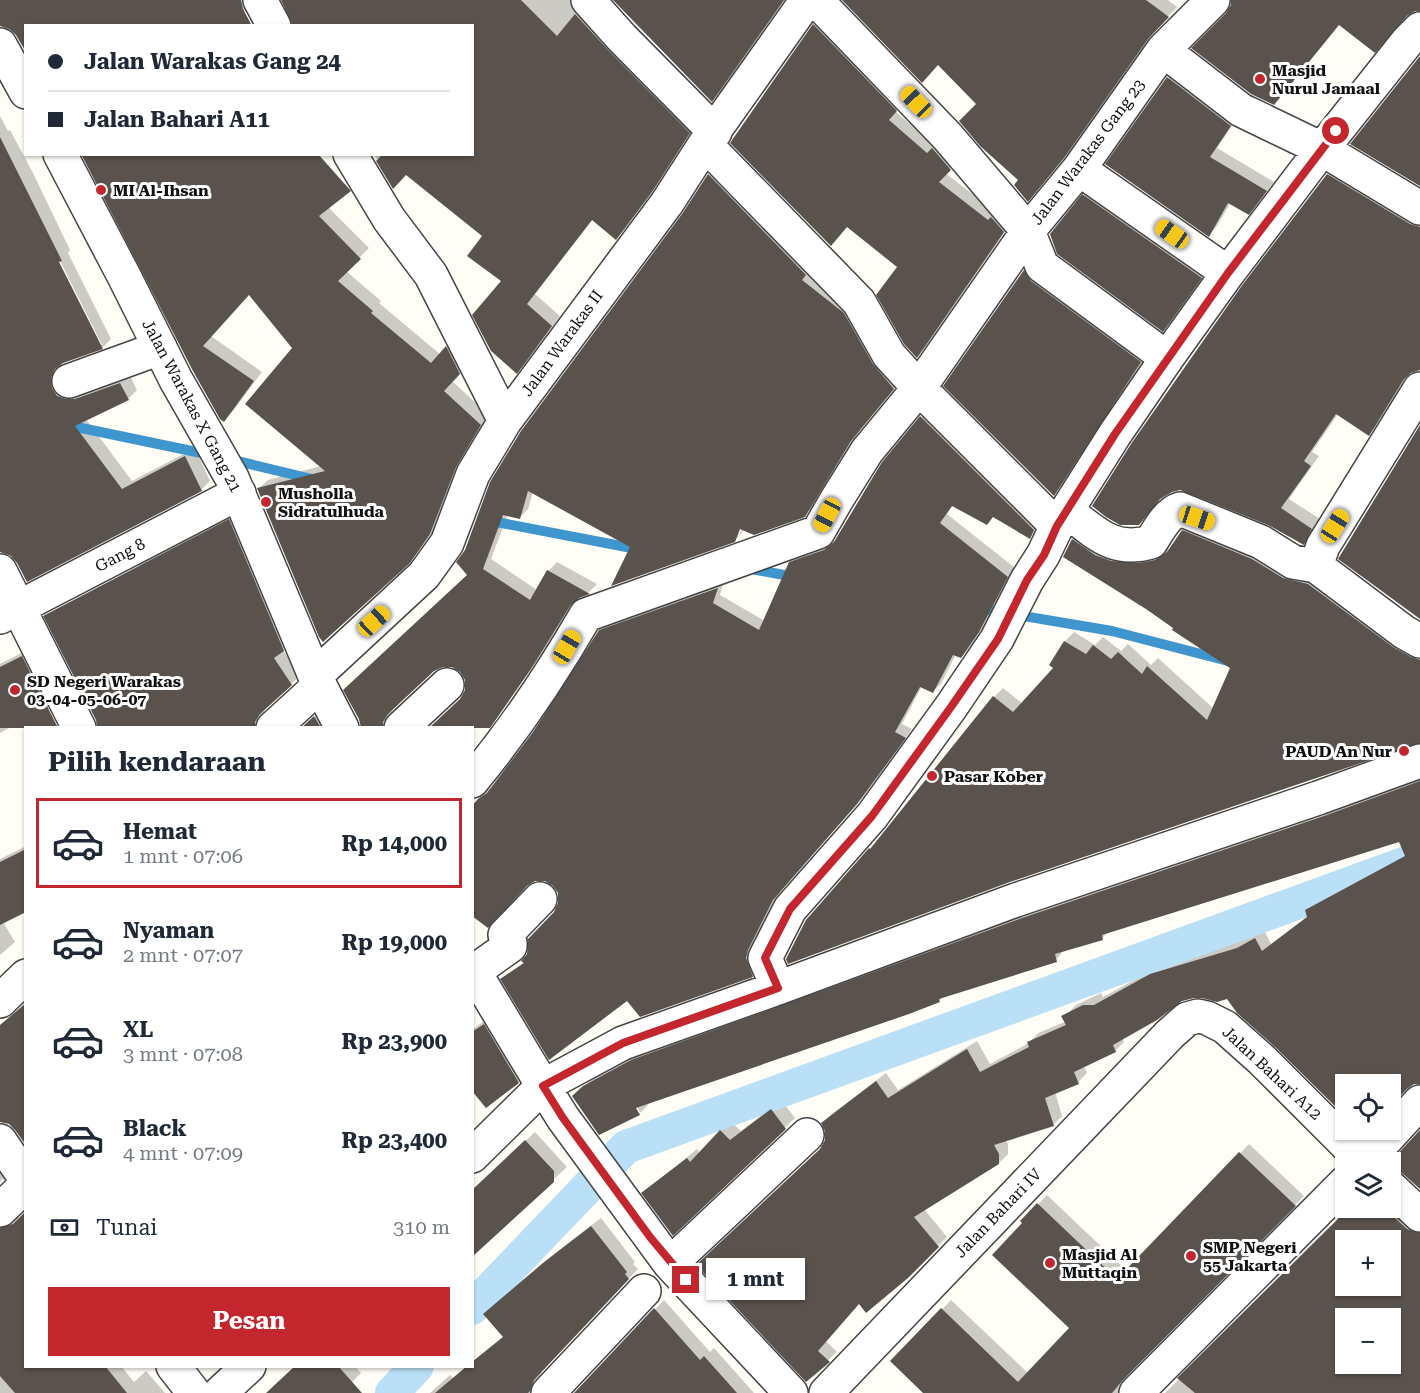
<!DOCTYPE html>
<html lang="id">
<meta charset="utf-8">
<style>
:root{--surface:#fff;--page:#f6f6f7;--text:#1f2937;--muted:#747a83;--line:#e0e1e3;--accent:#c4262e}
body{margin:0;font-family:"Roboto Serif",serif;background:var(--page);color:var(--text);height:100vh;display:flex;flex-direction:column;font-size:22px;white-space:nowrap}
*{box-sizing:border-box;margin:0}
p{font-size:20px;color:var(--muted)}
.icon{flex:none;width:33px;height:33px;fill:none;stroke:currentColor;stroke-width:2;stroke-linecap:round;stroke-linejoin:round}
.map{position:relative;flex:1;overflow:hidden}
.details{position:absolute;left:24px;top:726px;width:450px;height:642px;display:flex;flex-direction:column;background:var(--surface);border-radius:0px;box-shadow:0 2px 4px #0004}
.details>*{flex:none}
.guide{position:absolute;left:24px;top:24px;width:450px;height:132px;border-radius:0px;box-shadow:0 2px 4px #0004;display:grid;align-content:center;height:132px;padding:0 24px;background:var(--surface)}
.buttons{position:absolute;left:1335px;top:1074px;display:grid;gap:12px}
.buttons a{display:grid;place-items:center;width:66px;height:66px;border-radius:0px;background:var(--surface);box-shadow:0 2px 4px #0004;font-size:30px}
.end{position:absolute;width:27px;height:27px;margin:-14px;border:8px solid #c4262e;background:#fff;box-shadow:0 0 0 3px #fff}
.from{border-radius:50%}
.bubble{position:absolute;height:42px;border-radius:0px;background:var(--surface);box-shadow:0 2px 4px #0004;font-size:20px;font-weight:700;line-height:42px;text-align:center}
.car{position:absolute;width:18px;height:36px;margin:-18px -9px;border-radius:8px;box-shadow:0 0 4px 2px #0007;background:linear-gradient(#f5c518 24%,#345 0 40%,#f5c518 0 76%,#345 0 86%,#f5c518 0)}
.guide b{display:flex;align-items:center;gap:21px;height:57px;font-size:22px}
.guide b+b{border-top:2px solid var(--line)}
.guide i{width:15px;height:15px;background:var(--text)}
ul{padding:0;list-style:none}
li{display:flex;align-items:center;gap:18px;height:90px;margin:0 12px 9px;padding:0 12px;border:3px solid transparent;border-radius:0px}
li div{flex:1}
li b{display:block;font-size:22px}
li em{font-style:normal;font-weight:700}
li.selected{border-color:var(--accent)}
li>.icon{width:54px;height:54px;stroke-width:1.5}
h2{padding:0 24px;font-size:27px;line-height:72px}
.pay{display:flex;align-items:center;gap:15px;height:66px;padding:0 24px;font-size:22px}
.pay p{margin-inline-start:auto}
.primary-button{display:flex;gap:12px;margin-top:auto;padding:12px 24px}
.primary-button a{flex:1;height:69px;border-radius:0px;background:var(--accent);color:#fff;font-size:24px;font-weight:700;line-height:69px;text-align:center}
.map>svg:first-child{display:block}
</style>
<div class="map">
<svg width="1420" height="1393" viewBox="0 0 1420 1393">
<rect width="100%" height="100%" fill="#fffdf5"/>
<path fill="#0003" fill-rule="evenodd" d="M0,0h253l1,2 -9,9 -21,13 -198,2 -8,9 -8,-8 -10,-2z
M283,0h298l117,123 -38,58 -35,48 -9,9 -23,-19 -58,75 25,22 -34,47 -9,9 -14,-91 -19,-45 -78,-63 -13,13 -19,-32h98v-128z
M615,0h170l-64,91 -9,9z
M844,0h324l9,7 -20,21 -84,119 -36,44 -17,-11 -42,-76 -40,-40z
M822,17l82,85 -9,9 41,35 22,15 -13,12 66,50 -86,125 -8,8 -17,-89 -53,-42 -115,-83 82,-117z
M1177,69l61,48 -21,31 57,34 -17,22 -26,-2 -14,24 -9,9 -101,-71 61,-86z
M0,116l8,15 2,-1 22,41 38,79 -2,3 43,86 -9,9 -40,14 -3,6 1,10 69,-4 8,16 -9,9 -42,20 46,62 63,-33 15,33 -9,9 -183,72 -6,-8 -12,-3zM57,255l45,90h-3l-45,-89z
M83,154l245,53 41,41 -23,23 35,30 -2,2 62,52 15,-17 12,26 -16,17 37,34 -25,41 -25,67 -20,28 -10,10 -151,-72 10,-9 53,-14 -27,-118 -45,-55 -38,43 51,36 -29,39 -9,9z
M718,166l135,138 49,75 -42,51 -46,76 -10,9 -60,15 -5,6 5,-13 -3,-1 -5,14h3l-5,4 -102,6 -99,-54 -5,17 -9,9 -11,-4 -17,45 46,31 11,-19 9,-9 40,22 -8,8 -12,5 -37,61 -68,71 -10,-31 5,-8v-10l-5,-8 -10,-7h-9l-9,5 -38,35 -4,6 -1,12 3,5h-32l107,-153 -11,-13 251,-387z
M1337,166l83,49v154l-9,2 -33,54 -9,9 -31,-20 -26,38 7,4 -30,43 31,20 -8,15 -9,9 -34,-20 -89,-34 -8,1 -9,6 -24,28 189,-349z
M1093,186l117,82 -38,53 -9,9 -79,-135z
M1033,263l116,90 -87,132 -8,9 -29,-223z
M929,409l108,121 -7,7 -36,-21 -7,7 -34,-18 -6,9 68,54 -28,54 -18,27 -8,8 -5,-3 -15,30 -8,7 -11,-5 -20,38 10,5 -47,66 -84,96 -25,50 4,27 -8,8 -125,23 -125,-20 22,-17 36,-59 -1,-10 -4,-8 -83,-79 13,-15 8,-4 41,-54 66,-102 8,-8 116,-42 -4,14 45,26 25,-58 9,-8 38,-15 46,-77z
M238,511l55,130 -10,9 18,25 -33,30 -4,6 -1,11 3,6h-167l37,-159 9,-9z
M1192,522l70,28 158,99v92l-613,179 72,-80 115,-143 9,-9 20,16 32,-36 -4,-3 14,-24 9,-9 21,13 8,-8 18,14 7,-7 23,21 7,-7 55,50 19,-41 -56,-39 -111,-71 8,-18 9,-9 66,25 22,-6z
M31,648l26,50 -10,10 -47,25v-69z
M324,708l10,20h-31z
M1420,776v306l-74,2 -118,-86 -26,-2 -21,4 -59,38 2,4 -9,9 -31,15 3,7 -9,9 -23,10 7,24 -9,9 -47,15 2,4v10l-9,9 -75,46 23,28 -40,40 -48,26 -33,38 11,11 -31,28 16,-232 5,-8v-9l-4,-8 9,-9 54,-41 12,17 79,-49 13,23 39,-21 9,-10 29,-12v-7l9,-9 25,-12 2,4 57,-31 87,-27 17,-9 7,14 37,-28 -1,-5 9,-9 89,-49 -5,-13 -290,90 -8,8 -37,11 -9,11 -112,36 -4,4 -38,15 -255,87 1,3 -9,9 -65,-17 20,-20 47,-26 392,-142zM634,1100l6,13h-3l-5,-11z
M26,846v64l-23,12 12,20 -15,13v-96z
M499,1010l34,57 -15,15 -46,7v-59z
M781,1100l14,18 -122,116 -30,-41 54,-44 3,4 30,-32 11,10z
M535,1132l32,35 -95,88v-64z
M1249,1144l55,52 -172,173 -6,9 1,11 2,4h-204l-33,-32 59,-61 77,73 44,-45 -50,-107 25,-26 80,76z
M0,1152l12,18 -12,12z
M1351,1208h39l30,14v171h-255zM1346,1240h44v46h-44zM1346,1318h44v46h-44z
M24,1215l2,151h95l13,16 12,-11 19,22h-165v-176l4,2 10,1z
M601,1218l34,44 -2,2 5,5 -95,100 -4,10v10l3,4h-112l20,-18 3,3 19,-12v-4l32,-26 -9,-31 60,-52z
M664,1300l46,52 4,-4 40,45h-178z
M296,1366h59l6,7 -17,17 2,3h-79z"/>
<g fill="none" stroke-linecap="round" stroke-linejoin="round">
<path stroke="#3f96cf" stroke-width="10" d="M62,424l149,31
M229,459l87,21
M486,520l156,30
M746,568l49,9
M976,608l136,23 116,30"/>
<path stroke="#b9e0f7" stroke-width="34" d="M472,1308l154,-161 794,-289
M392,1393l25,-27"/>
</g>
<path fill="#5a524d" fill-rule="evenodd" d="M0,0h241l2,9 9,17h-226v26l-10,-17 -7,-6 -9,-3z
M281,0h240l36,36 18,-22 34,37 81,82 -38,59 -36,48 -24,-20 -65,84 25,22 -35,48 -26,-23 -19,-36 29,-34 -34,-25 15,-20 -76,-61 -13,14 -17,-28 5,-5 -1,-2h92v-128h-179z
M613,0h171l-72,102z
M842,0h304l23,17 -21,22 -84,119 -36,44 -14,-17 4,-5 -38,-34 -21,-25 17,-17 -38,-39 -16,18z
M1231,0h189v11h-5l-8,5 -32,37 -36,-28 -65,80 -23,-11 -60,-46 35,-35 5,-8z
M813,24l84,87 -8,9 38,33 5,-5 19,22 -12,12 49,38 3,-3 13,15 -87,126 -13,-14 -28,-49 21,-28 -50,-40 -16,19 -101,-103z
M1420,56v130l-70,-42z
M1167,77l64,49 -21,31 57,34 -18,24 -21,-12 -19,34 -104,-73z
M0,137l62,124 -3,1 44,87 -40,14 -8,6 -4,9 1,10 5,8 9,3h9l45,-16 9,17 -54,26 47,63 63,-33 17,35 -175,91 -10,-19 -6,-7 -11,-4z
M81,154h237l33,37 -32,25 42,43 -23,22 35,30 -2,2 60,50 15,-17 14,28 -16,17 37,34 -25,42 -26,67 -20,29 -87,79 -4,-5 -62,-149 68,-17 -80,-67 47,-56 -43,-53 -46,51 51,35 -30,41 -4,-3 -27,-48z
M708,174l98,101 -4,5 42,33 29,51 21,25 -43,52 -46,76 -51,18 -14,-6 -5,13 -124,44 19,-39 -102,-56 -8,28 -17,-4 -20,54 47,31 17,-30 43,24 -11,4 -9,8 -39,63 -41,59h-61l31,-29 5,-9v-10l-5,-8 -8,-5h-9l-9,4 -46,43 -5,8v6h-22l-2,-9 -16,-29 124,-115 -11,-13 9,-12 25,-68 31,-51 161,-217z
M1327,174l83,50 10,3v143l-9,3 -7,6 -35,57 -33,-22 -32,47 7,5 -30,42 31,21 -8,16 -36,-20 -88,-35 -8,2 -12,7 -21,26h-19l-14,-8 -14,-11 39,-62 112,-160z
M1082,194l120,84 -39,54 -106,-78 -7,-20z
M1024,270l7,11 110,81 -87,134 -111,-110z
M920,416l114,114 -4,9 -37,-22 -6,8 -35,-19 -12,17 68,54 -29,55 -18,26 -8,-3 -20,38 -13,-6 -25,45 11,6 -49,66 -84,96 -25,50 -2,8 7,19 -113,40 -13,-16 -78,59 -49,-81 24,-16 -3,-2 6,-7 1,-15 26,-27 4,-9v-10l-5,-7 -8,-5h-10l-8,5 -39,42 -16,-12v-110l6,-7 9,-6 46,-61 66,-102 119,-42 -5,15 46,27 30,-68 35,-12 10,-8 48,-80z
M1420,425v194l-82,-60z
M229,519l55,132 -10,7 18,27 -32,29 -5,8v6h-158l-1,-8 -53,-104z
M1182,530l70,29 31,19 25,6 85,63 18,10 9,3v83l-410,139 -222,82 -2,-5 20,-39 63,-72 1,1 123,-153 20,16 40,-44 -4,-3 15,-24 22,13 7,-9 18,14 7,-7 24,22 5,-8 60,54 23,-52 -58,-38 1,-2 -27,-19 -83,-52 9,-18 23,16 16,6 27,2 17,-3 12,-8z
M22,656l36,72h-58v-61z
M314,716l7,12h-20z
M1420,781v303h-6l-7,5 -17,17v-22h-44v33l-71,-70 -38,-34 -10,-14 -10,3 -15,-4h-8l-12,3 -25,19 -44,25 3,7 -42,20 5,12 -34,14 9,28 -60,19 5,9v10l-85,53 25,30 -31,31 -42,35 -7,-9 -41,47 12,11 -24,20 -110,-117 124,-116 5,-9v-9l-4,-8 55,-42 12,17 79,-49 13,23 49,-25 -2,-5 39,-17 -5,-9 22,-11h11l56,-31 87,-26 18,-10 7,13 45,-34 -2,-7 100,-54 -6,-14 -297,93 1,5 -48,14 2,8 -118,37 1,3 -31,12 -273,94 4,7 -41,20 -27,-39 11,-10 48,-26 391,-142 302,-102z
M26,849v63l-26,13v-63z
M26,1003v142l-11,-15 -6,-6 -9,-2v-97z
M484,1024l35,59 -33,25 -14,-17v-59z
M771,1109l15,20 -113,107 -32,-43 46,-35 3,4 30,-32 10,10z
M1420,1130v59l-18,-16 -12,-4v-7z
M525,1140l29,31v11l-82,75v-67z
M1239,1152l57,54 -173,174 -11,13h-189l-33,-32 51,-53 77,74 51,-54 -77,-73 30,-32 -2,-2 17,-18 80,76z
M1349,1208h35l23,21 13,4v160h-225l-18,-15zM1346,1240h44v46h-44zM1346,1318h44v46h-44z
M26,1211v155h79l22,27h-112l-15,-17v-148l13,-4z
M591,1226l36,46 -2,2 4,5 -95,101 -4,11 -2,2h-93l32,-27h5v-4l31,-25 -20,-23 60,-51z
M654,1308l46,52 4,-4 33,37h-163z
M295,1366h43l24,27h-96z"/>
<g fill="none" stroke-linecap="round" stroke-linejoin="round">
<g stroke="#444" stroke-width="36">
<path id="minor" d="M260,0l14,26
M588,0l34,38 93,94
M816,0l131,136 81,95 14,35 125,92
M1163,50l78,60 81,39 98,59
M705,144l154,158 30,53 30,33 138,138
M350,154l39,65 42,56 74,146
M1079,169l149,104
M69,381l91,-33
M1067,511c28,21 45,42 84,31 7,-11 16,-29 29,-33l81,33 32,20 23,4 88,66 16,9
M1316,566l7,-20 97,-157
M0,571l79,157
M0,617l239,-124
M315,676l109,-101 23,-32 26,-69 32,-53 162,-218 38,-59 102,-144
M273,728l46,-42
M401,728l46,-43
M472,781c43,-52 80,-107 114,-166l232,-83 19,-33 30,-48 52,-63 109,-157 51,-62 84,-119 50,-50
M475,971l35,-25v-4l-5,-7 35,-36
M778,988l-13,-30 25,-49 82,-93 79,-109 46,-68 30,-59 16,-25 14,-29 58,-92 52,-76 61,-85 94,-124 85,-107 13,-13
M0,1001l26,-25
M0,1141l26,38
M1365,1162l55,-60
M1390,1187l30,28
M0,1210l26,-25
M670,1264l137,-129
M173,1366l21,27
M548,1393l96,-102
M791,1393l-121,-129 -107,-146 -20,-32 80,-43 155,-55 238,-88 302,-102 102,-37
M826,1393l344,-359 17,-15 11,-3 9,2 18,9 37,33 102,102
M1136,1393l210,-211"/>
</g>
<g stroke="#444" stroke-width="36">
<path id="tertiary" d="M0,45l26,47
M60,154l64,122 52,104 56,98 83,198 27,52
M472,968l71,118 -71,70
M220,1393l29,-27"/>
</g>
<use href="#minor" stroke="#fff" stroke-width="33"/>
<use href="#tertiary" stroke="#fff" stroke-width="33"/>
</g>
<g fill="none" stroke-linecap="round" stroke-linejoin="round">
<path stroke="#c4262e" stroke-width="8" d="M686,1280l-36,-43 -87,-119 -20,-32 80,-43 155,-55 -13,-30 25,-49 82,-93 79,-109 47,-68 29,-59 17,-25 13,-29 58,-92 113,-161 108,-142"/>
</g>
<g fill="#c4262e" stroke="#fff" stroke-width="2">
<circle cx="1260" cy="79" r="6"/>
<circle cx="101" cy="190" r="6"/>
<circle cx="266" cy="502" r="6"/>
<circle cx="15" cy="690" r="6"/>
<circle cx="1404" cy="751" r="6"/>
<circle cx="932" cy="776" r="6"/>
<circle cx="1191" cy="1256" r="6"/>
<circle cx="1050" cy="1263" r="6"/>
</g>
<g text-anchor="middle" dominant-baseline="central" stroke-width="6" stroke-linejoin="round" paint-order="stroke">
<g font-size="16" font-weight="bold" fill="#111" stroke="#fff" text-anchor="start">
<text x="1272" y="70">Masjid<tspan x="1272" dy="18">Nurul Jamaal</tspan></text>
<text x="113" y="190">MI Al-Ihsan</text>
<text x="278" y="493">Musholla<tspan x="278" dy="18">Sidratulhuda</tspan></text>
<text x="27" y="681">SD Negeri Warakas<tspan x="27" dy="18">03-04-05-06-07</tspan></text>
<text x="1392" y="751" text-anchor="end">PAUD An Nur</text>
<text x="944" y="776">Pasar Kober</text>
<text x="1203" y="1247">SMP Negeri<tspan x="1203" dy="18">55 Jakarta</tspan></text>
<text x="1062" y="1254">Masjid Al<tspan x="1062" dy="18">Muttaqin</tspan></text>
</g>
<g font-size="16" fill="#111" stroke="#fff">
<text transform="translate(1088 152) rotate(-53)">Jalan Warakas Gang 23</text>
<text transform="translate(562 343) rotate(-54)">Jalan Warakas II</text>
<text transform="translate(192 406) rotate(62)">Jalan Warakas X Gang 21</text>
<text transform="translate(120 555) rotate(-28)">Gang 8</text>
<text transform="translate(1272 1073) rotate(43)">Jalan Bahari A12</text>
<text transform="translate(998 1213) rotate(-46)">Jalan Bahari IV</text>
</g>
</g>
</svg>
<div class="buttons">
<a><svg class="icon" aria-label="locate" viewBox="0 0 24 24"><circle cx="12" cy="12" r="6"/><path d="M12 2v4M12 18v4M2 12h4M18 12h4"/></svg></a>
<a><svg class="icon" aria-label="layers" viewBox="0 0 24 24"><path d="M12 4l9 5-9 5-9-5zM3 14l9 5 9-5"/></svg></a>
<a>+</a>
<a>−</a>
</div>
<i class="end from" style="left:1336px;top:131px"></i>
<i class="end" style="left:686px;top:1280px"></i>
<div class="bubble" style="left:706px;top:1258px;width:99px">1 mnt</div>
<i class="car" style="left:916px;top:102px;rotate:316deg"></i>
<i class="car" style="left:1172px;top:234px;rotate:305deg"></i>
<i class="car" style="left:827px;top:515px;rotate:208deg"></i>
<i class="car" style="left:1197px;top:518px;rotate:108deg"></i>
<i class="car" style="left:1335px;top:526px;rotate:32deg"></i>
<i class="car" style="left:374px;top:621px;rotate:47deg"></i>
<i class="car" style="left:567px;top:647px;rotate:30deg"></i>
<div class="guide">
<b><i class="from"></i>Jalan Warakas Gang 24</b>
<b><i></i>Jalan Bahari A11</b>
</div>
<section class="details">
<h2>Pilih kendaraan</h2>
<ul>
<li class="selected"><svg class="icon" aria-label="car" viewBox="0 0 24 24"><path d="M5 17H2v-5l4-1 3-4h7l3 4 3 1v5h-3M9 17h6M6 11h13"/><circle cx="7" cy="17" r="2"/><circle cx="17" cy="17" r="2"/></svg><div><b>Hemat</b><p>1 mnt · 07:06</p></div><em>Rp 14,000</em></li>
<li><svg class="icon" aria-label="car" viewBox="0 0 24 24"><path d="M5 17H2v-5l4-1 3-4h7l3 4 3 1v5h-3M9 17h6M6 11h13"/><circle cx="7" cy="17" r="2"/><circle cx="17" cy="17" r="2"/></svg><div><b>Nyaman</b><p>2 mnt · 07:07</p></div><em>Rp 19,000</em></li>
<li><svg class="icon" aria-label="car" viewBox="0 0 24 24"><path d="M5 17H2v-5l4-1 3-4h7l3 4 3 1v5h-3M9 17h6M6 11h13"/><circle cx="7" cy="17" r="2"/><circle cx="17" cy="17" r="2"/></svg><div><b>XL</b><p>3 mnt · 07:08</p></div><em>Rp 23,900</em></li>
<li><svg class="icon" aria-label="car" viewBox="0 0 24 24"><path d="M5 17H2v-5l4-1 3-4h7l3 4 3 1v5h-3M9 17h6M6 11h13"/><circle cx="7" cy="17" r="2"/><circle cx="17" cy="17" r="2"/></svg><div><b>Black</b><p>4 mnt · 07:09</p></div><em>Rp 23,400</em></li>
</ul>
<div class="pay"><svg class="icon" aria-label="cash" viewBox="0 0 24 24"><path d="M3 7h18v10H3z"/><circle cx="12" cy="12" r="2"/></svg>Tunai<p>310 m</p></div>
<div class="primary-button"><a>Pesan</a></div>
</section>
</div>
